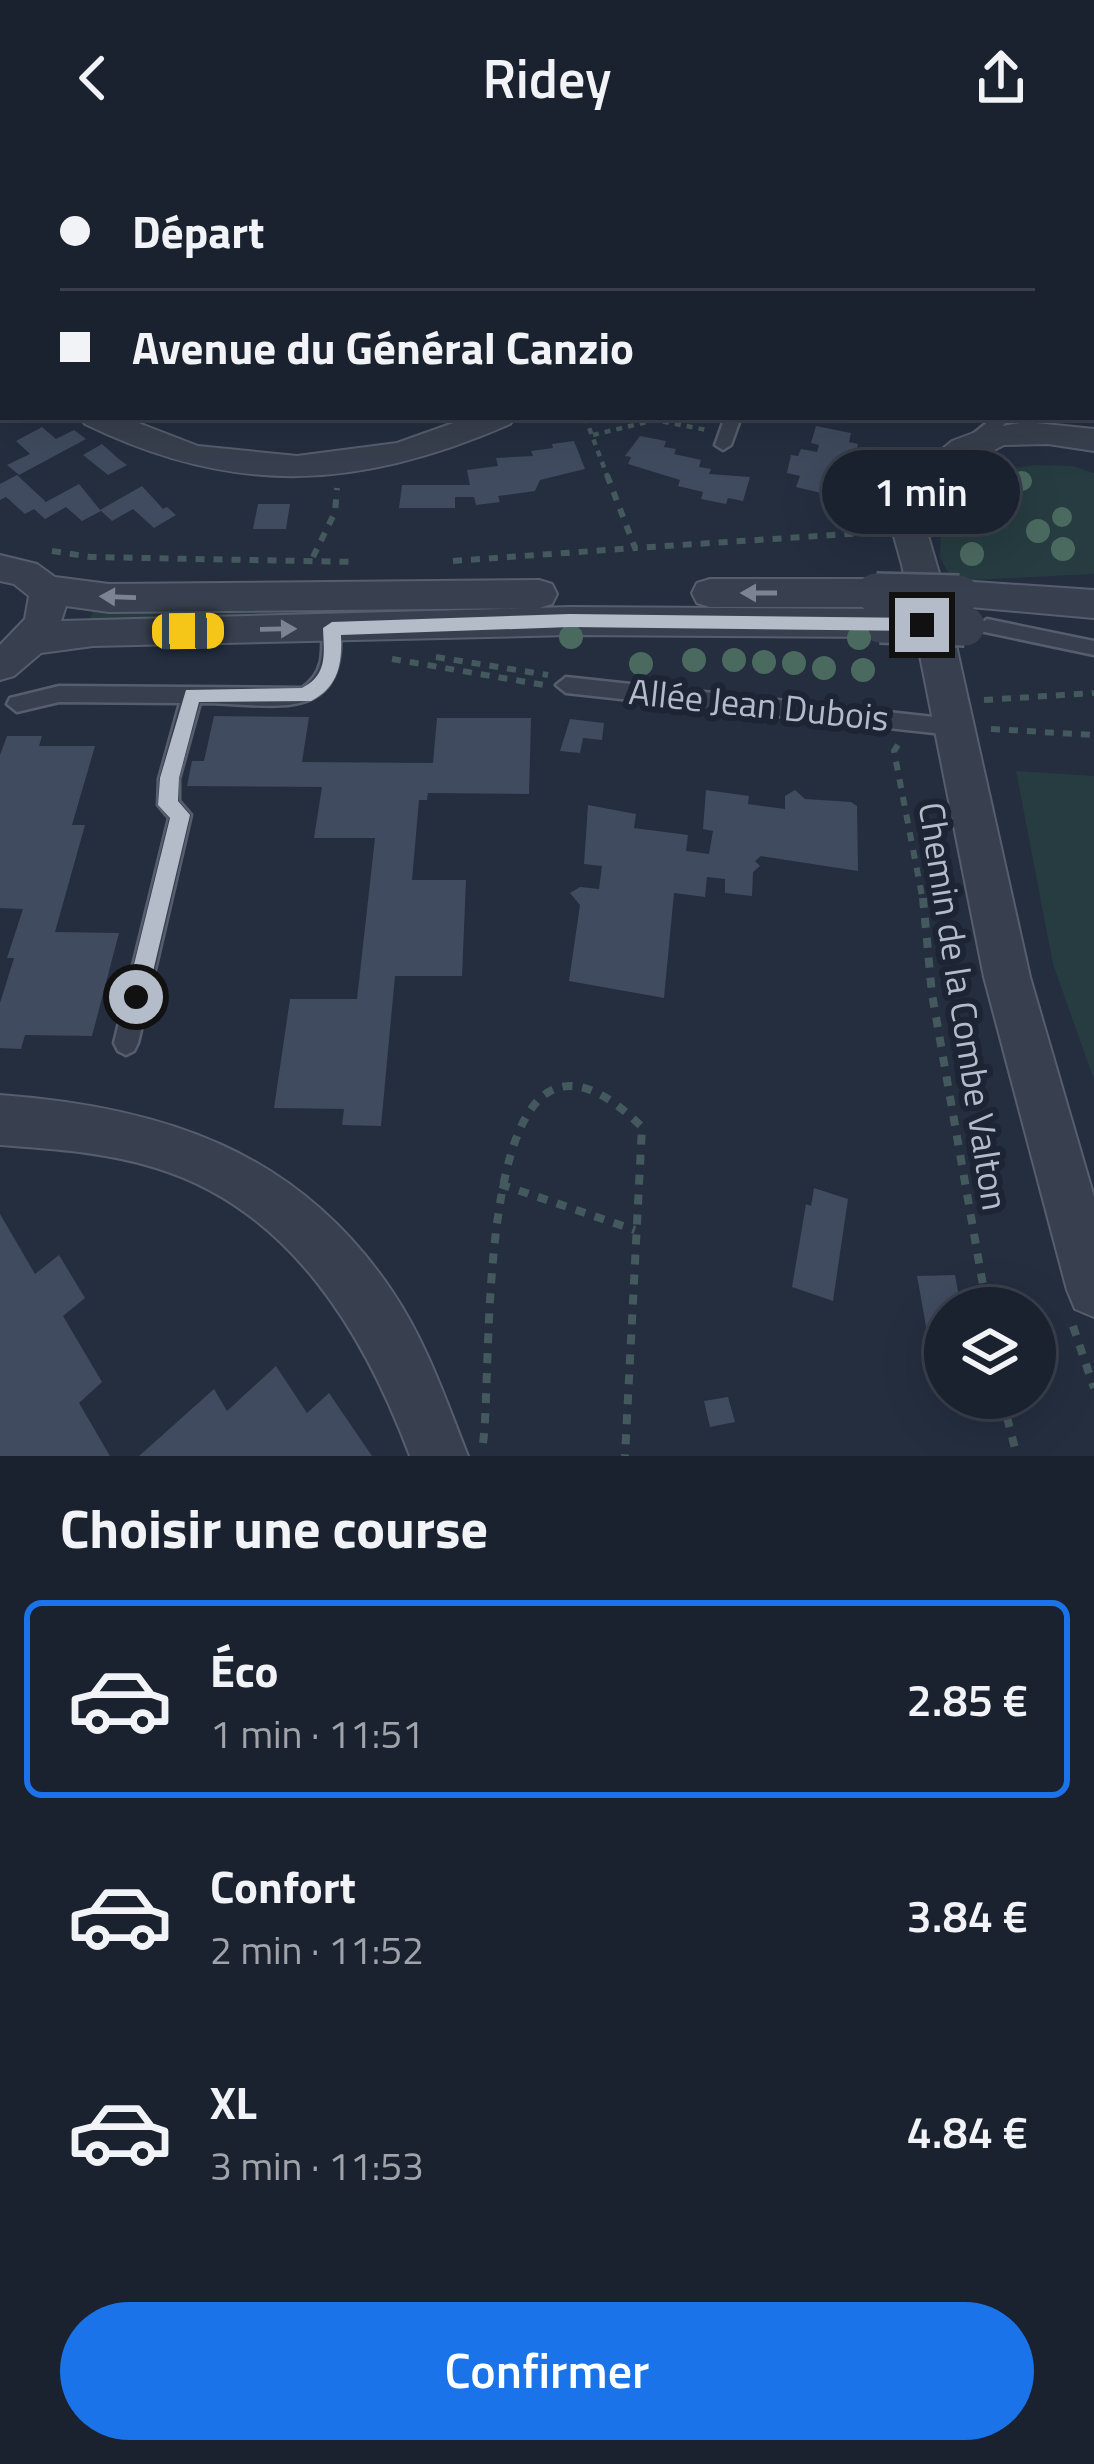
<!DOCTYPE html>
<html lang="fr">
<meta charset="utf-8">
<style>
:root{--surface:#1b222f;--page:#282f3b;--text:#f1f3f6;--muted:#a0a4aa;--line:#393f4b;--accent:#1a73e8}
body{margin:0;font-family:"Titillium Web",sans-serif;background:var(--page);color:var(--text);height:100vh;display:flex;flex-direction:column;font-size:45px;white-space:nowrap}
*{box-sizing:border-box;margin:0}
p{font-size:39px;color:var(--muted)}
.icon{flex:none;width:66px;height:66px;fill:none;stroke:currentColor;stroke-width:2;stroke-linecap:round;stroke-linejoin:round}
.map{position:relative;height:1300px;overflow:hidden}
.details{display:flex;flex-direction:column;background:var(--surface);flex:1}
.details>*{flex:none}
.hud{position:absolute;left:0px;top:0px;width:1095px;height:264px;box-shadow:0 12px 48px #0002,0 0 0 3px var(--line);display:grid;align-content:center;height:264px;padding:0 60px;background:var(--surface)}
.buttons{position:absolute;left:924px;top:1131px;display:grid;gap:24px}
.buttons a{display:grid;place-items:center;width:132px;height:132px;border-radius:50%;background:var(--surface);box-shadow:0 12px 48px #0002,0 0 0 3px var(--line);font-size:60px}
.end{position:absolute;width:54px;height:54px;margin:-27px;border:15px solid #b4bcca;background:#111;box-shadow:0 0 0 6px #111}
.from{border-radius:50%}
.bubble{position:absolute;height:84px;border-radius:42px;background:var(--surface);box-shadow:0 12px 48px #0002,0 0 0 3px var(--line);font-size:39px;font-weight:600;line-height:84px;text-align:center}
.car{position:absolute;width:36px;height:72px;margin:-36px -18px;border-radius:15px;box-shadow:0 0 9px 3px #0007;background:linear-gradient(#f5c518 24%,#345 0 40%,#f5c518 0 76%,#345 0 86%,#f5c518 0)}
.hud b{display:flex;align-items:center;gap:42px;height:114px;font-size:45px}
.hud b+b{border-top:3px solid var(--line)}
.hud i{width:30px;height:30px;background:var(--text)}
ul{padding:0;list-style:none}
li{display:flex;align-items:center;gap:36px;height:198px;margin:0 24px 18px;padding:0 36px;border:6px solid transparent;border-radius:18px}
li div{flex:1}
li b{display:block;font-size:45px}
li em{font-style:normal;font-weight:600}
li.current{border-color:var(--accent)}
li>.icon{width:108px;height:108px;stroke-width:1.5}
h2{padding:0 60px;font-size:54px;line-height:144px}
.button{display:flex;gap:24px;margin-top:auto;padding:24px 60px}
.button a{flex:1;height:138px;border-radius:72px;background:var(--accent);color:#fff;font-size:48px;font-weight:600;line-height:138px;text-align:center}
header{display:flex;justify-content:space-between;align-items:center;height:156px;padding:0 60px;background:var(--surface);font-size:54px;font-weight:600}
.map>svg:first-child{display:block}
</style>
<header><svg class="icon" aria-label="back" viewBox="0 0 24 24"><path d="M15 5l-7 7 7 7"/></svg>Ridey<svg class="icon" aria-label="share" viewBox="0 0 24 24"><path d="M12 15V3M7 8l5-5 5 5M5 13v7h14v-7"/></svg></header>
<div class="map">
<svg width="1094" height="1300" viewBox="0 0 1094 1300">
<rect width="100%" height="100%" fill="#242e3f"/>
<path fill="#263c40" d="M1035,309l37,1 22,7v101l-141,7 -13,-23 1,-31 19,-33 32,-23z
M379,449l-1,13 -289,1 6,-11z
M1016,615l78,5v304l-41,-116z"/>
<path fill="#404b5f" d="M816,270l35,7 -2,9 9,2 -2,9 9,1 -2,8 -25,-5 -4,16 -9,-2 -2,10 8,1 -2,13 -33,-8 4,-11 -13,-3 4,-18 7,1 3,-7 16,3 2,-7 -8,-2z
M42,271l14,12 18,-9 12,9 -67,36 -12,-10 23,-11 -14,-13z
M640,280l26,5 -2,6 12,2 -2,5 27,6 -2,7 12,2 -2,5 41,3 -7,24 -15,-3 -2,6 -25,-5 2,-7 -25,-6 2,-6 -52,-16 3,-7 -6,-1z
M574,285l11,28 -45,11 -5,11 -37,5 2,6 -24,3 -2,-8h-19v11h-56l3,-23h68l-3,-15 31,-4 -2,-8 37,-2 -2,-5 22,-3 -1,-4z
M102,288l18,16 7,5 -19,10 -25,-20z
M17,319l29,27 33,-18 22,27 -19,10 -16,-14 -21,12 -11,-10 -9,5 -19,-17 -6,3v-16z
M142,330l21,23 4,-2 9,8 -22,13 -21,-19 -21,12 -12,-11z
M258,348h32l-4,25h-33z
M214,560l95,1 -7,45 131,1 4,-45h94l-2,76 -101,-1 -1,7h-8l-7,80h54l-4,96h-67l-14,150 -39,-1 2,-16 -70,-1 16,-109h67l18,-161h-61l8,-51 -135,-1 5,-25h12z
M570,563l34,4 -2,17 -19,-2 -3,15 -20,-2z
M7,580h35l-3,10h56l-23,79h13l-30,107 64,1 -27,103 -67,-1 -4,14 -21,-1v-45l14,-45h-7l16,-49 -23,-1v-153z
M706,634l43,6 -1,8 37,5v-13l10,-6 10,9 46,3 6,4 1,65 -97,-15 -6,5 5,5 -7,6 -1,24 -27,-3v-14l-18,-2 -2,20 -31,-4 -10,105 -95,-17 11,-76 -10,-12 10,-6 19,2 3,-23 -18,-2 4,-59 48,9 -2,14 54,7 -2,16 23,3 4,-23 -10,-2z
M814,1032l34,11 -15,102 -41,-14 14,-83 5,2z
M0,1058l35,60 24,-19 26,43 -22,18 39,66 -23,21 31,53h-110z
M955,1119l6,33h-16v35h-16l-12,-67z
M276,1210l31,47 22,-20 43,63h-233l75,-67 13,22z
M728,1241l7,25 -25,5 -6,-26z"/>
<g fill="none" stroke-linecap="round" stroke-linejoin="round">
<g stroke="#565e6d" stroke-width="5">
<path id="lane" d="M0,12h3v8h-3z
M3,93v8l-3,1v-8z
M1092,238h2v10h-2z
M725,261h16l-10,28 -8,5 -8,-5z
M994,261h18l-27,25h-12v-8z
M987,463l107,22v14l-114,-24 -2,-5z
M331,465l9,7c7,100 -70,75 -140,75l-21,76v22l12,14 -53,228 -4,8 -8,4 -8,-4 -4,-8 55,-225 -11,-13 1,-26 21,-76 -121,-1 -42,10 -10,-8 3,-6 49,-12 243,2c22,-15 21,-35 20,-60z
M566,521l386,42 10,8 -10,8 -386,-42 -10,-8z"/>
</g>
<g stroke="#565e6d" stroke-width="4">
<path id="street" d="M316,0h26l1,3h-26z
M641,0h27l2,3h-27z
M849,0h29l2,3h-29z
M0,164l3,1v26l-3,-1z
M80,261h43l75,29 99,10 100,-13 73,-26h45l-5,7c-151,66 -275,73 -425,0z
M1026,266l68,7v22l-46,-7 -44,1 -47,24 -24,28 -9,25 20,68 15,-9 135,9v28l-147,-13 83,372 64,220v120l-19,-8 -8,-19 -83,-313 -82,-412 -12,-43 27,-52 35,-29 32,-12z
M0,399l37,9 18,13 54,7 430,-4 13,4 5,10 -5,10 -13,4 -430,4 -43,-6 -5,15 509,-14 310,2 13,4 6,10 -6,10 -13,4 -310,-2 -477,11 -52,7 -27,23 -14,4v-35l25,-26 4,-23 -15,-12 -14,-3z
M710,423h166l13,4 5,10 -5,10 -13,4h-166l-13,-4 -5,-10 5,-10z
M0,939c162,12 297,55 392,196 34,50 54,109 76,165h-58c-46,-123 -120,-247 -254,-288 -51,-16 -103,-19 -156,-23z"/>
</g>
<path stroke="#44595d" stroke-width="4.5" stroke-dasharray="6 6" stroke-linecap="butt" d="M539,0l9,3
M585,261l23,61
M593,279l62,-15 52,10"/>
<path stroke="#44595d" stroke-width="6" stroke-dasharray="9 9" stroke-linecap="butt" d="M607,319l28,73 244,-16
M52,395l39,6 265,5
M313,401l22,-45 2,-24
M453,405l182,-13
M436,501l112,18
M392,503l152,26
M984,544l110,-7
M991,573l103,6
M898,589l-4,6 29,150"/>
<path stroke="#44595d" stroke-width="8" stroke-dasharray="10 10" stroke-linecap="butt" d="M923,742l9,96 55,314
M500,1028l135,46
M1073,1170l21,62
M1002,1242l15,58
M483,1287c11,-74 -14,-487 159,-316l-17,329"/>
<use href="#lane" fill="#38404f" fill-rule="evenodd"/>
<use href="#street" fill="#38404f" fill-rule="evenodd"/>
<g stroke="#565e6d" stroke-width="44" stroke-linecap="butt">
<path id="street-bridge" d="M876,437l83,2
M880,467l85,3"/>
</g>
<use href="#street-bridge" stroke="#38404f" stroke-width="39"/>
</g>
<g fill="#4b6a5f">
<circle cx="1022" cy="325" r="10"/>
<circle cx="993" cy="343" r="10"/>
<circle cx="1062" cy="361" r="10"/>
<circle cx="1038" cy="375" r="12"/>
<circle cx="1063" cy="393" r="12"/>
<circle cx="972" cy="398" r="12"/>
<circle cx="571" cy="481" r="12"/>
<circle cx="859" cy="482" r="12"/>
<circle cx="694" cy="504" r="12"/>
<circle cx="734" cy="504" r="12"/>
<circle cx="764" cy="506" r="12"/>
<circle cx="794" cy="507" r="12"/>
<circle cx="641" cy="508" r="12"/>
<circle cx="824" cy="512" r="12"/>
<circle cx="863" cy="514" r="12"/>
</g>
<defs><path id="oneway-solid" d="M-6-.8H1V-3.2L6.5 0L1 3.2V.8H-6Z" transform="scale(3)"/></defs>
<g fill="#7c8493">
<use href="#oneway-solid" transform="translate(759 437) rotate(180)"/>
<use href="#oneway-solid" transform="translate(118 441) rotate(-178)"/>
<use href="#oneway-solid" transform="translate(278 473) rotate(-1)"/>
</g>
<path fill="#b4bcca" d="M570,458l352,4 9,7 -9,6 -352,-4 -229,8c1,29 -2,51 -30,66l-112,1 -20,76 -1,23 12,14 -43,182 -11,10 -7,-3 -3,-7 44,-179 -12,-13 2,-27 26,-88 116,-2c26,-13 22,-34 21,-60l9,-6z"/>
<g text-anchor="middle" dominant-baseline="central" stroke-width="12" stroke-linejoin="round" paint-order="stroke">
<g font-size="36" fill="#b4bcca" stroke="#1d2534">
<text transform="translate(759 548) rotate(6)">Allée Jean Dubois</text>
<text transform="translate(964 850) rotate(81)">Chemin de la Combe Valton</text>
</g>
</g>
</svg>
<div class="buttons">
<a><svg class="icon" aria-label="layers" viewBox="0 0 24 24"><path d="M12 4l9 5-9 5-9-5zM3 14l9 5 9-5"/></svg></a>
</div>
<i class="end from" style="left:136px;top:841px"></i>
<i class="end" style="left:922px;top:469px"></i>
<div class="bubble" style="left:822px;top:294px;width:198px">1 min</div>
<i class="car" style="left:188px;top:475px;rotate:89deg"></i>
<div class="hud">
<b><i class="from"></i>Départ</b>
<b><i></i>Avenue du Général Canzio</b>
</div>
</div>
<section class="details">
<h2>Choisir une course</h2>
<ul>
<li class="current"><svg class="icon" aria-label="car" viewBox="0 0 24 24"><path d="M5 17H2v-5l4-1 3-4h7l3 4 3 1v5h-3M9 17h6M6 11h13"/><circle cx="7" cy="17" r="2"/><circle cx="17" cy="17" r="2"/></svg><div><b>Éco</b><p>1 min · 11:51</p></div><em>2.85 €</em></li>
<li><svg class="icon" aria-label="car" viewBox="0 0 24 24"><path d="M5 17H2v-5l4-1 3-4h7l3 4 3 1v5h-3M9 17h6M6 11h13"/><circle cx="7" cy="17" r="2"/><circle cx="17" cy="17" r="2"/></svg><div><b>Confort</b><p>2 min · 11:52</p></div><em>3.84 €</em></li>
<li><svg class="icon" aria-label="car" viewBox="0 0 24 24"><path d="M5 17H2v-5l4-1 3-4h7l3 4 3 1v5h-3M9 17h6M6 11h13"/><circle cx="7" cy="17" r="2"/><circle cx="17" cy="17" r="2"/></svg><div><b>XL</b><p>3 min · 11:53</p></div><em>4.84 €</em></li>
</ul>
<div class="button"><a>Confirmer</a></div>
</section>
